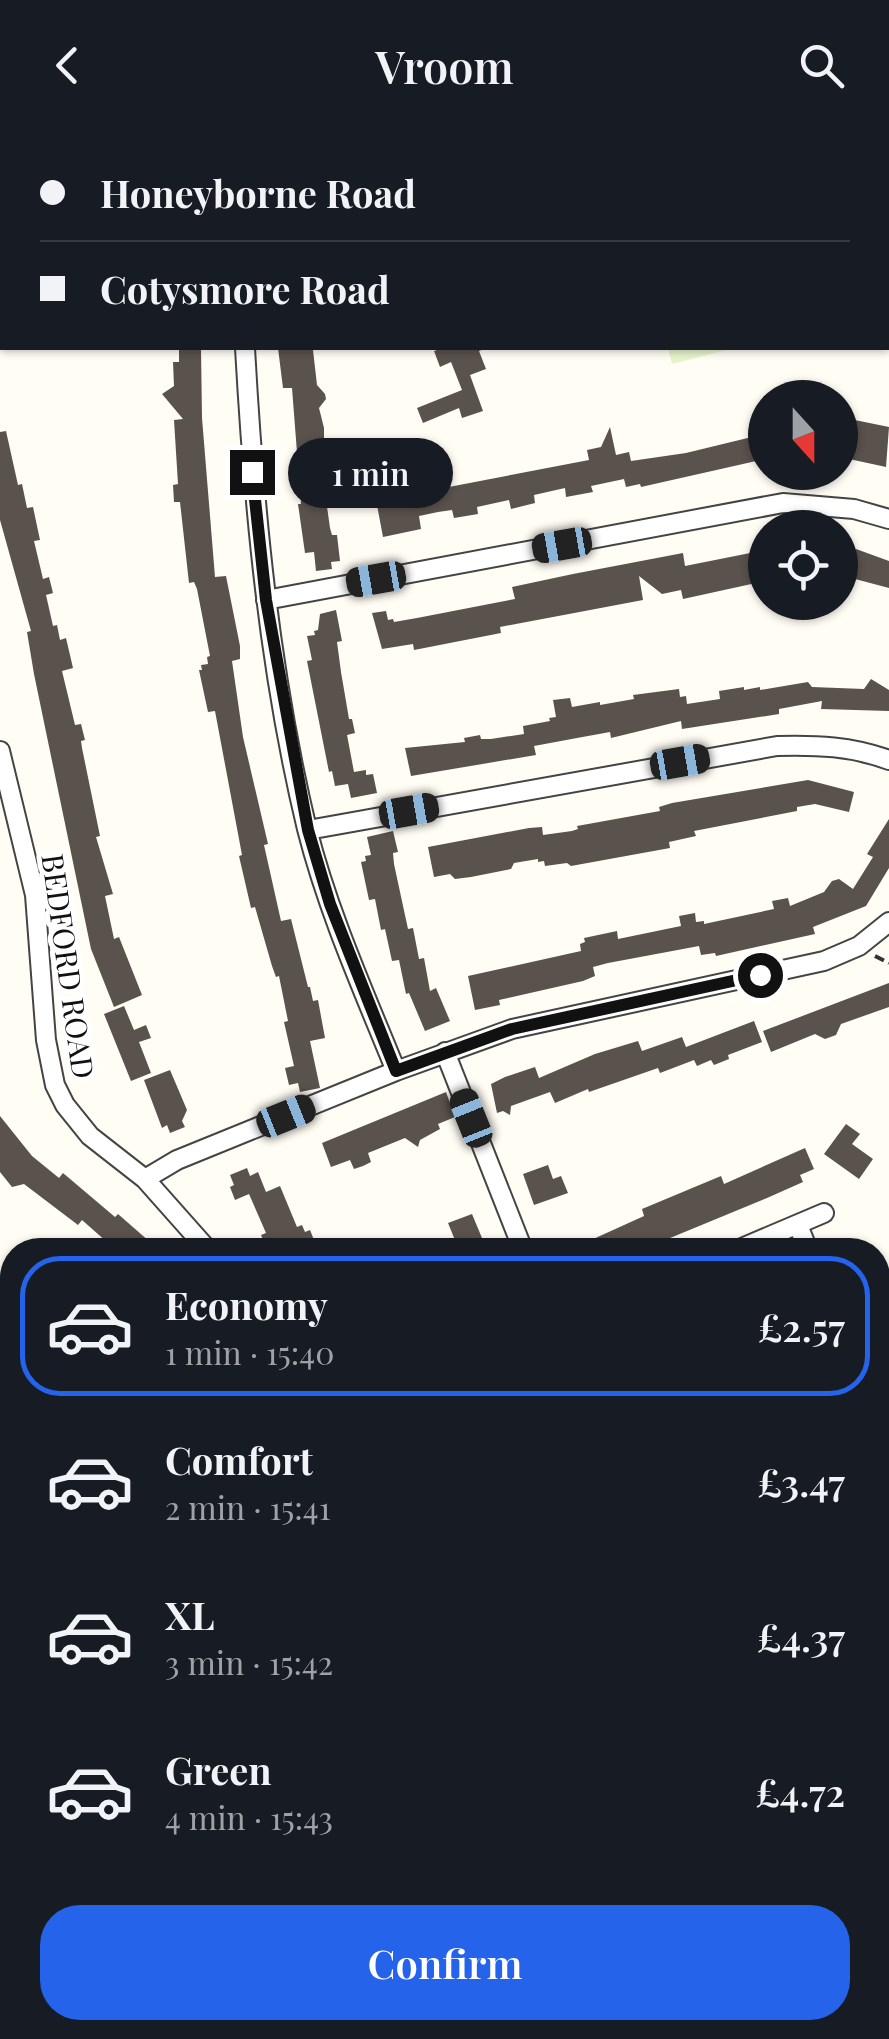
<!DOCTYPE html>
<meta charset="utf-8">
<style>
:root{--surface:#171b24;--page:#20242c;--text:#f1f3f6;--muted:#9ea1a6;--line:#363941;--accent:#2563eb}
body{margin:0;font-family:"Playfair Display",serif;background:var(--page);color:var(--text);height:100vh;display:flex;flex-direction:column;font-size:38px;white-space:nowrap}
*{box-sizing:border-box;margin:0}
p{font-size:32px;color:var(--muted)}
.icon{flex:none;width:55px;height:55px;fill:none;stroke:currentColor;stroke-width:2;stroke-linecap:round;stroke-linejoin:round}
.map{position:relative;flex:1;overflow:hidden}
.sheet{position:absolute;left:0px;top:1108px;width:890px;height:802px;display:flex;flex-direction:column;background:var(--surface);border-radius:40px 40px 0 0;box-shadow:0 2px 8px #0004}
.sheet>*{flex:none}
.hud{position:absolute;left:0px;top:0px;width:890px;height:220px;box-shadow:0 2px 8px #0004;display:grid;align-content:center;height:220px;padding:0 40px;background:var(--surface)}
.needle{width:65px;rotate:159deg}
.fabs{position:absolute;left:748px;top:250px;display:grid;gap:20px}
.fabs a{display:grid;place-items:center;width:110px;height:110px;border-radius:50%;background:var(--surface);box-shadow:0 2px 8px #0004;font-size:50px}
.end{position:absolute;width:45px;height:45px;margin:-22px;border:12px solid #111;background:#fff;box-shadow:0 0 0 5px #fff}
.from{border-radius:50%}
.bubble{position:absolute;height:70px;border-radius:35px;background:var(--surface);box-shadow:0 2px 8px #0004;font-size:32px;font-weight:600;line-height:70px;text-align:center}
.car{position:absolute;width:30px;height:60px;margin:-30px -15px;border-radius:12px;box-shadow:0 0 8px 2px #0007;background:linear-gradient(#222 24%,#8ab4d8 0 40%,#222 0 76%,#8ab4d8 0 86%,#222 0)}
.hud b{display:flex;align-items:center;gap:35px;height:95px;font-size:38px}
.hud b+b{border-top:2px solid var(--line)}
.hud i{width:25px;height:25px;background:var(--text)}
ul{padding:18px 0 0;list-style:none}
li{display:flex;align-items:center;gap:30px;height:140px;margin:0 20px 15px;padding:0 20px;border:5px solid transparent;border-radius:40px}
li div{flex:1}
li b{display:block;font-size:38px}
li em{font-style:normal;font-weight:600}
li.current{border-color:var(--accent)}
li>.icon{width:90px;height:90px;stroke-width:1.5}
.button{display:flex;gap:20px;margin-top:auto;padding:20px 40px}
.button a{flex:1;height:115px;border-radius:40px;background:var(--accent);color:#fff;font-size:40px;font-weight:600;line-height:115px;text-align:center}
header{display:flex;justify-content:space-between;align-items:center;height:130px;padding:0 40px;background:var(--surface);font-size:45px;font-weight:600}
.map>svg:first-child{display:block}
</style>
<header><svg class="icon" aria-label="back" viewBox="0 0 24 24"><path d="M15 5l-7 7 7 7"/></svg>Vroom<svg class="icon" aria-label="search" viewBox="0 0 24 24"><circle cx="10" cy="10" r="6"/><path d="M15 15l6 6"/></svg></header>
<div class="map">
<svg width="889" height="1909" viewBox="0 0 889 1909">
<rect width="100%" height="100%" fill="#fffdf4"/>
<path fill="#d4eeb9" d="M889,1715v194h-141l6,-11h124v-167z"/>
<path fill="#e6f4cc" d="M769,0h120v172l-1,-170z
M668,218h66l-62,16z"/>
<path fill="#5a524c" d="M179,218h22l1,70 13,159 11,-1 14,70v13l-8,2 11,76 25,107 -4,1 17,76 10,-2 17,68h2l3,14 5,-1 7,38 -15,3 10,47 -20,4 -2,-9 -9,2 -4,-17 9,-2 -10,-44 4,-1 -9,-45 -3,1 -4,-11 -17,-59 -4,1 -12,-52 3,-1 -27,-144 -7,1 -9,-42h3l-1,-5 7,-1 -1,-7 3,-1 -13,-67 -3,-7 -5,1 -9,-81h-6l-1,-17 5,-1 -4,-64 9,-1 -21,-25 12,-8 -1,-24h6z
M278,218l35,2 4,35 8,9 1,5 -7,9 5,20v57l6,43 2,7h5l3,26 -9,1 1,7 -16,2 -2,-19 -9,1 -7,-49h3l-9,-116h-9z
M443,218h43l-7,3 7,18 -16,6 13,36 -21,7 -3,-10 -36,15 -6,-15 45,-18 -11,-28 -11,5 -6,-16z
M840,287l49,10 -3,40 -46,-10z
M610,297l6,28 13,-3 2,9 55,-8 74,-18 5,2v22l-124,28 -1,-3 -14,3 -2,-8 -33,7 2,6 -27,5 -1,-9 -31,7 1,8 -24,6 -2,-9 -32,7 1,7 -24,4 -2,-8 -14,2 -19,4 2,13 -38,8 -6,-32 29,-6 -2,-6 23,-4 1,2 161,-31 -2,-10 14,-3z
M6,301l12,54 4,-1 5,24 6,-1 7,33 -6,1 9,38 6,-2 4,16 -7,2 7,31 4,-1 3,15 6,-2 7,30 -11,3 13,54 6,-1 4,16 -4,1 1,7 18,88 -4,1 17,57 -8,2 9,43 5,-2 23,58 -28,12 -23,-58 -57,-275 -7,-42 4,-1 -31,-111v-88z
M856,419l33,12v27l-49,-13v-20l15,1z
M765,420v31l-82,18 -2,-9 -19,4 -23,-18 4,24 -143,27 1,6 -87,17 -1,-6 -31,5 -10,-36 14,-2 2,9 5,-1 1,3 23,-4 98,-19 -3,-12 61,-13 110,-21 2,13z
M336,480l6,31 -5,1 4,30 8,47h3l3,14 -8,2 7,37 12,-2v5l7,-1 4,19 -26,5 -3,-14 -13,2 -3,-15 -3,1 -22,-111 5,-1 -5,-24 8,-1 -1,-4 4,-1 2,-16z
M871,549l18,11v21l-68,-2 1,-8 -43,8v5l-97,15 -1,-8 -70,17 -1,-6 -33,6 -43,8 2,9 -125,21 -6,-28 60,-6 -1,-4 16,-3 1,4h10l33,-5 -1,-8 27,-5 -1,-3 7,-1 -3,-17 17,-2 2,9 28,-5v3l34,-6 -1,-4 46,-6 1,8 6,-1 1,8 33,-5 -1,-8 25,-4v3l16,-3v3l48,-8 4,5 52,2z
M808,650l46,12 -5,20 -34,-8 -18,3v4l-103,20 2,5 -27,6 1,6 -99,18 -4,-3 -22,3 -1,-5 -6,1v-3l-24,4 -3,6 -40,8 -16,2 -5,-5 -16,3 -6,-30 101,-19 13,-1 1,8 29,-4 6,-2 -1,-3 83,-15 -1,-4 13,-4z
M889,689v49l-23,38 -53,21 2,7 -99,22 -1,-3 -14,2 -2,-9 -91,17 -15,4 2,9 -12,5 -84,19 1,5 -25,5 -7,-34 113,-25 -1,-7 5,-2 -1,-4 33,-7 1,8 63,-13 -2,-10 16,-3 1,9 8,-1v3l70,-15 -2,-8 16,-3 2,8 34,-14 8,-11 7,-2 14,10 20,-32 -6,-3z
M393,701l5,21 -5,1 1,11 14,65 5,-1 6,31 5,-1 6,33 6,-3 14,33 -25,10 -16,-38 -3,1 -7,-34 -7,1 -7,-32 -4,1 -6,-31 -6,1 -8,-38 5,-1 -1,-5 6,-1 -4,-18z
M889,853v24l-48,17 -5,11 -11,4 -10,-5 -44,18 -8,-21z
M124,876l10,24 12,-5 5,13 -12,4 12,31 -20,8 -27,-67z
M754,891l8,21 -34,13 1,4 -15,6 -3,-5 -14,6 -3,-6 -34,13 -2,-5 -69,24 -1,-3 -33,14 -5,-11 -39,14 -1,9 -7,-4 -6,2 -6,-29 14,-7 30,-10 4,11 56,-24 43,-13 4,10 40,-14 4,10z
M170,940l17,40 -5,11 3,6 -15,6 -3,-8 -5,3 -18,-48z
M446,962l9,25 -17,7 2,5 -20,11 -2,7 -13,-9 -37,15 3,9 -8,4 -9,3 -4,-9 -19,7 -9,-24z
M0,986l32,40 27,22 4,-5 52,44 3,-3 32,28 -3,1 5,7h-36l-34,-30 -4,5 -54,-41 -12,3 -12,-15z
M846,994l14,10 -8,10 21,15 -14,20 -35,-25z
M805,1018l9,21 -14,6 3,7 -36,16 -126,52h-72l75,-34 -2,-7 79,-33 3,8z
M548,1035l5,14 8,-3 7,17 -34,12 -11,-31z
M247,1038l3,8 8,-4 8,20 14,-6 17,41 5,-2 3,7 5,-2 8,20h-51l-6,-15 5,-2 -17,-39 -14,6 -5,-13 4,-2 -4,-10z
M472,1084l10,24 4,12h-27l-11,-27z
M0,1882l21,27h-21z"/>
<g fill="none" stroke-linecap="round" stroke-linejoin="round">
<g stroke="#444" stroke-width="22">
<path id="minor" d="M237,0l1,2
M245,218c9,161 24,323 62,481 21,83 57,163 89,242
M266,470l517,-97 71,6 35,10
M0,621l35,144 11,145 9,45 10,20 25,31 55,43 63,71
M308,700l469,-84c40,-1 74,0 112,14
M445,922l78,198
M145,1049l32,-19 219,-89 116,-42 312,-68 35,-15 30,-24
M798,1095l10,25
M737,1120l87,-37
M0,1296l12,19
M878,1351l11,-17
M878,1367l11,13
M0,1807l12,20
M65,1898l15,11
M155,1909l6,-11
M591,1909l6,-11"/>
</g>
<g stroke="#222" stroke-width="32">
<path id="primary" d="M878,1423l11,-16
M543,1909l6,-11"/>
</g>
<path stroke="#333" stroke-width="4" stroke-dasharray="10 5" stroke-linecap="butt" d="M875,826l14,7"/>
<use href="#minor" stroke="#fff" stroke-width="18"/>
<use href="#primary" stroke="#ffdc64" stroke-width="28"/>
</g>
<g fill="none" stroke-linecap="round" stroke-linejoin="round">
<path stroke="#111" stroke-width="12" d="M252,342l14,128 42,230 22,74 66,167 116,-42 248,-54"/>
</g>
<g text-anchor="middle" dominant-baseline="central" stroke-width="10" stroke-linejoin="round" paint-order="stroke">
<g font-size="30" fill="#111" stroke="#fff">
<text transform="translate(69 836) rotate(82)">BEDFORD ROAD</text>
</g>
</g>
</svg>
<div class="fabs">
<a><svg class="needle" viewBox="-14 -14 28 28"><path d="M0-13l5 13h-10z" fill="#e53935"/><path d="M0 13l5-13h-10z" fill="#9ea1a6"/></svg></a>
<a><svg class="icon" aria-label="locate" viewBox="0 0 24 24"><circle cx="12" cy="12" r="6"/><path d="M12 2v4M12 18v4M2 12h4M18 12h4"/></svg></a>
</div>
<i class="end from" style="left:760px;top:845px"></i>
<i class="end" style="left:252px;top:342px"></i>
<div class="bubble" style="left:288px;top:308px;width:165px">1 min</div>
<i class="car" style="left:562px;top:415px;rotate:260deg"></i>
<i class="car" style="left:376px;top:449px;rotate:260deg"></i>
<i class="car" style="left:680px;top:632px;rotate:80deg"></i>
<i class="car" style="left:409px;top:681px;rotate:80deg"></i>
<i class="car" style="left:286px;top:986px;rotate:68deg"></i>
<i class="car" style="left:471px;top:988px;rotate:338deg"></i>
<div class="hud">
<b><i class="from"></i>Honeyborne Road</b>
<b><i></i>Cotysmore Road</b>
</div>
<section class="sheet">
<ul>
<li class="current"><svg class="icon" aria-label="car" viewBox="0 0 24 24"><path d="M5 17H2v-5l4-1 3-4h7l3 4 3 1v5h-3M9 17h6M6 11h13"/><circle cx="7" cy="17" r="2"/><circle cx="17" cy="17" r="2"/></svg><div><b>Economy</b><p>1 min · 15:40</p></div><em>£2.57</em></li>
<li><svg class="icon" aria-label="car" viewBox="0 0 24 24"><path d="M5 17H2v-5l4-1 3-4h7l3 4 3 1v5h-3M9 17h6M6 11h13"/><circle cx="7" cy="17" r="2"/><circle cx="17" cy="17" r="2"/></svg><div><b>Comfort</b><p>2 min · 15:41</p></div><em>£3.47</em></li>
<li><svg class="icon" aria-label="car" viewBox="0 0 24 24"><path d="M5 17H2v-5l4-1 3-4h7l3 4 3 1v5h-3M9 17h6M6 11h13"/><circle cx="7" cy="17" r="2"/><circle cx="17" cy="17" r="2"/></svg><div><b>XL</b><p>3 min · 15:42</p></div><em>£4.37</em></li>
<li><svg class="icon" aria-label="car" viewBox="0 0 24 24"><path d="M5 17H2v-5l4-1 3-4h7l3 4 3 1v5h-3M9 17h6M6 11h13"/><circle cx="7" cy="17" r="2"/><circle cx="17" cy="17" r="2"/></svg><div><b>Green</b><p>4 min · 15:43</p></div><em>£4.72</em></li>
</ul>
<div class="button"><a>Confirm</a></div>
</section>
</div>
